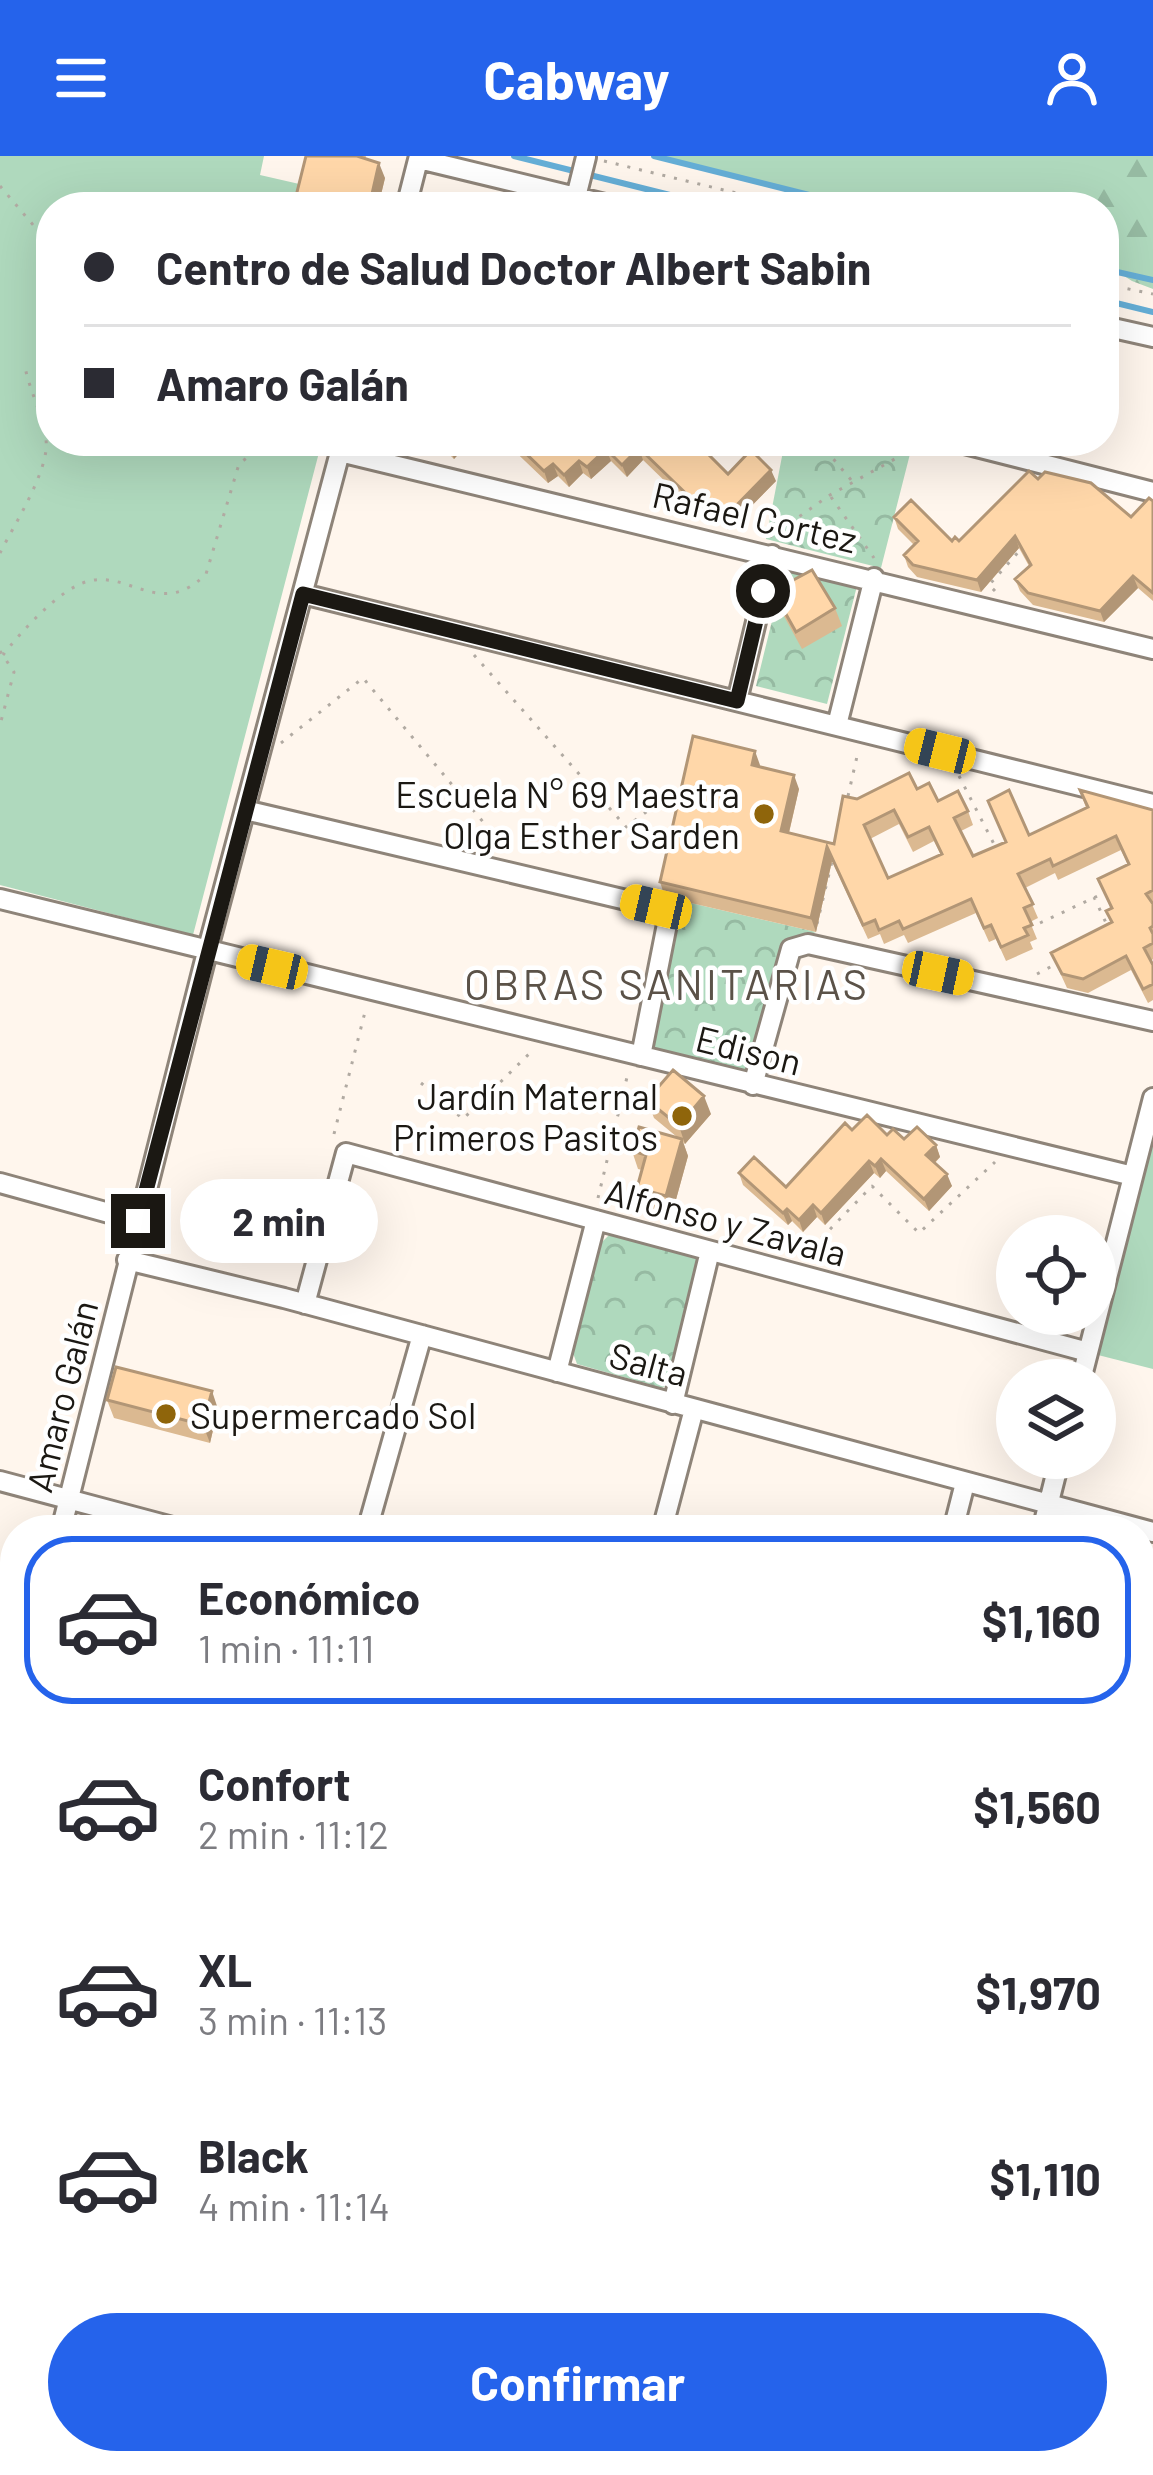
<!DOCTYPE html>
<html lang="es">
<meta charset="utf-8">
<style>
:root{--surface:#fff;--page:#f2f2f3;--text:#2b2b33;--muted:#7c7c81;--line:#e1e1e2;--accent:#2563eb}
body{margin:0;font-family:Barlow,sans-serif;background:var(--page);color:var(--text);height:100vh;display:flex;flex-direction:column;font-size:45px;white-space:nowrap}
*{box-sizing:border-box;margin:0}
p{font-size:39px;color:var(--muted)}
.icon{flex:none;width:66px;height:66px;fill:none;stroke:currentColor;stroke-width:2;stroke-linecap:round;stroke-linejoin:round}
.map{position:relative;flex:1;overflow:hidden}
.drawer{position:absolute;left:0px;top:1359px;width:1155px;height:960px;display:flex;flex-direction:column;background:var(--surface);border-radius:48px 48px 0 0;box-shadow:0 12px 48px #0002}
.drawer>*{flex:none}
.banner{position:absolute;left:36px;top:36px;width:1083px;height:264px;border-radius:48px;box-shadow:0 12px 48px #0002;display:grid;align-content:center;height:264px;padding:0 48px;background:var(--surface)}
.buttons{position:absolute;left:996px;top:1059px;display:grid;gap:24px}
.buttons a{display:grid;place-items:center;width:120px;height:120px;border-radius:50%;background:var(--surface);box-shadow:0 12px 48px #0002;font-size:60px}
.end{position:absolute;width:54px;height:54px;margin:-27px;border:15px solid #1b1813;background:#fff;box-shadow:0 0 0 6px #fff}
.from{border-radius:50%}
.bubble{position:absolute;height:84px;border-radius:42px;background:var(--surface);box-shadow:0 12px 48px #0002;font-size:39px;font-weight:700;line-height:84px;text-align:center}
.car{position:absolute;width:36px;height:72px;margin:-36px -18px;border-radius:15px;box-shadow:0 0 9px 3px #0007;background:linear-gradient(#f5c518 24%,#345 0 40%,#f5c518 0 76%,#345 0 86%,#f5c518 0)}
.banner b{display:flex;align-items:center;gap:42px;height:114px;font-size:45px}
.banner b+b{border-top:3px solid var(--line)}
.banner i{width:30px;height:30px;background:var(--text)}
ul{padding:21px 0 0;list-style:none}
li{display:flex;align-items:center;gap:36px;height:168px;margin:0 24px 18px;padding:0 24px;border:6px solid transparent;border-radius:48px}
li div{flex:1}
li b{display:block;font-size:45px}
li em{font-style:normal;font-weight:700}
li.on{border-color:var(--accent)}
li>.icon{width:108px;height:108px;stroke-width:1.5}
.button{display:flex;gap:24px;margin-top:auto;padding:24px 48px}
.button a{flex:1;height:138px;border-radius:72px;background:var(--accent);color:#fff;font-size:48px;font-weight:700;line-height:138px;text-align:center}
header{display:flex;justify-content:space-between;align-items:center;height:156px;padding:0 48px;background:var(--accent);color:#fff;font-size:54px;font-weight:700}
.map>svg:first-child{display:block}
</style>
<header><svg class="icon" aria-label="menu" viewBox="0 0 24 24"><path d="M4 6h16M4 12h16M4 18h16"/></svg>Cabway<svg class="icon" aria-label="person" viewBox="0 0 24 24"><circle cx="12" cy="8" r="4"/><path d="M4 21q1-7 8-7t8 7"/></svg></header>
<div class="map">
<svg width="1153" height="2319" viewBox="0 0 1153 2319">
<defs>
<pattern id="forest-firs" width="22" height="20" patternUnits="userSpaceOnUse" patternTransform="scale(3)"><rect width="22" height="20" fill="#afd9bd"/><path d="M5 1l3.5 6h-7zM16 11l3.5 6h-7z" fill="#96baa2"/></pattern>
<pattern id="park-crowns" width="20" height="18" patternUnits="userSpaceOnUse" patternTransform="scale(3)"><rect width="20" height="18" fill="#afd9bd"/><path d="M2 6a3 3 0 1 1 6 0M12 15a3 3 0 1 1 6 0" fill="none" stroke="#96baa2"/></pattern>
</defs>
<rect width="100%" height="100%" fill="#fff6ed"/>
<path fill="#afd9bd" d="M0,0h264l-4,19 48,11 -5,21h-252v234h271l-129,494 -193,-50z
M655,0h498v124l-49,-11v-62h-247z
M1153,986v227l-55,-14z
M0,2202l15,4v98h352l54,15h-421z
M811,2304h178l-4,15h-178z"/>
<path fill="url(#forest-firs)" d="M1097,0h56v133l-21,-8 -28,-18v-56h-25z"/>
<path fill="url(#park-crowns)" d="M785,285h91l35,9 -30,118 -115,-29z
M786,408l72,18 -31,122 -71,-18z
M665,741l151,35 -33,12 -33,124 -8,5 -83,-21 -8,-10 26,-125z
M611,1077l82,19 9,14 -29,115 -11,7 -85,-24 -4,-11 29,-111z"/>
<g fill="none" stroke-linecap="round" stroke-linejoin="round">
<path stroke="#65aed6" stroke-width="6" d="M514,0l204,51
M654,0l203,51
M1104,113l49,11
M1104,144l49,12"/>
<g stroke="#8e8479" stroke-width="24">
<path id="minor" d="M419,3l198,48
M576,41l10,-40
M406,51l13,-51
M1104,170l49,11
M953,285l200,51
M340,296l813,197
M303,438l850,210
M737,545l35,-146
M837,569l37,-147
M245,654l411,97 12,12 -27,137
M0,743l1133,277
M753,929l38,-136 17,-5 345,77
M0,1027l138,38
M127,1104l157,38 869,234
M305,1148l41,-151 742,199
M557,1216l39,-152
M1081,1224l72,-282
M673,1248l37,-153
M0,1325l184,49
M61,1374l146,-578 136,-511
M367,1374l55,-195
M662,1374l32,-121
M953,1374l12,-47
M1042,1374l18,-72
M0,1598l15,-54
M1140,1805l13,-52
M1014,2311l33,8"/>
</g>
<path stroke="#b1aaa2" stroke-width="3" stroke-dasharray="3 9" stroke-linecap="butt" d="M604,5l190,46
M0,30l51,60
M1104,128l49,10
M818,285l34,40
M709,301l15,-16
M831,341l43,61
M770,381l60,-42 81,-45
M0,397c14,-28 50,-84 46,-113 -3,-25 -16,-48 -21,-73
M995,435l-6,-6 32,-36
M0,495l14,21 -14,53
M3,499c17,-22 58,-68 86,-74 41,-10 72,38 117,-7l33,-110 29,-23
M474,499l152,172 47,-35
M281,587l82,-65 146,175
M959,620l37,72
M848,640l10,-44
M1094,741l13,28
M1040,767l64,-30
M817,768l16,-67
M1037,818l19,-10
M421,927l42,36 71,-70
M334,978l32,-126
M598,1042l30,-125
M805,1099l67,-69 47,47 76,-71
M0,1880l15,4
M0,2158l15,3
M576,2304l59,15
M134,2319l4,-15
M423,2319l3,-15
M718,2319l4,-15"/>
<use href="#minor" stroke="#fff" stroke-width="18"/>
</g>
<path fill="#dbb991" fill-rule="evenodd" d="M306,0h60l-1,3 20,19 -7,29h-80l-3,-7z
M381,285h23l-7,7 -12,-3z
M424,285h58l-9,9 -6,-5 -13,14 -10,-10 -6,5z
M504,285h206l-8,8 26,25 48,7 -48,49 -17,-18 -7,7 -61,-59 -16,17 -16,-16 -20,18 -8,-6 -14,14 -11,-11 -10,7z
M1038,323l93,38 22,-16v100l-15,-13 -34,34 -71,-17 -13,-14 -5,-12 14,-13 -10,-18 -38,44 -64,-15 -9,-10 -4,-12 10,-10 -16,-16 -4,-12 58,24h7z
M773,435l62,17 7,18 -40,23 -22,-40z
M760,609v2l39,22 -10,44 45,11 23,-45 60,-10 21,12 30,10 5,14 -12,6 12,25 32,-14 -17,-41 41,34 57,-27 -6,-18 73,20v149l-2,2 2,4v35l-5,3 -17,-33 -43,23 -21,-5 -16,-35 59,-31 -4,-11 5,-2 -13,-30 30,-14 -7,-15 -63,30 -3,-7 -30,15 13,30 -8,4 7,17 -7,3 3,7 -27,12 -10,-22 -7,3 -13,-29 -68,30 -4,-8 -20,9 -4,-10 -12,5 -36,-78 -16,71 -151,-35 -5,-15zM899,668l14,28 21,-11 7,14 -53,23 -18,-39z
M647,944l64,14 -26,30 -2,-2 5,14 -16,58 -28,-8 -7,-18 5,-18 -4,-1 -6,-18 45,-14 -23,-19z
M852,974l84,15 4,12 -5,6 17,23 -23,25 -43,-40 -6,7 -6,-5 -49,52 -8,-8 -14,15 -11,-11 -4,4 -45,-40 -4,-12 47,14z
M107,1244l111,9 -8,34 -96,-25z"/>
<path fill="#b29676" d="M379,7l6,15 -7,29h-9z
M435,285h6l3,8 -6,5 -4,-12z
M455,285h11l1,4 -13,14 -4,-12z
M470,285h12l-9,9z
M694,285h16l-12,11z
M639,292l4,12 -16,17 -5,-12z
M606,293l5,12 -20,18 -4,-12z
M579,305l4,12 -14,14 -5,-12z
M553,308l5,12 -10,7 -4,-12z
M771,314l5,11 -48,49 -4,-12z
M706,344l5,12 -7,7 -4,-12z
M1015,380l4,12 -38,44 -4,-12z
M1133,420l5,12 -34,34 -4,-11z
M755,595l5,14 -3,14 -5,-14z
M794,619l5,14 -13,56 -5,-14z
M827,691l5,14 -16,71 -5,-14z
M704,940l7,18 -26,30 -6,-18z
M682,983l6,17 -16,58 -6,-18z
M936,989l4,12 -10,10 -4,-12z
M881,1003l5,12 -6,7 -5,-12z
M869,1005l5,12 -49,52 -4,-12z
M947,1018l5,12 -23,25 -5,-12z
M813,1049l4,12 -14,15 -4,-12z
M787,1053l5,12 -4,4 -5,-12z
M212,1235l6,18 -8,34 -7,-18z"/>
<path fill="#ffd7a9" stroke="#b29676" stroke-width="3" fill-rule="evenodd" d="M306,0h51l22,7 -10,44h-43l-31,-7z
M513,285h182l33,33 23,-24 20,20 -47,48 -18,-18 -6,7 -61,-59 -17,17 -16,-16 -19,18 -8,-6 -15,14 -11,-11 -9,7z
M1029,315l9,8 7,-7 46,11 40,34 18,-19 4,3v92l-20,-17 -33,35 -72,-18 -13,-14 16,-14 -16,-29 -38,44 -64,-15 -9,-10 14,-14 -24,-24 17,-17 41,41 3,-4 4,4z
M812,414l23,38 -39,24 -23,-41z
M693,580l62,15 -3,14 42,10 -13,56 53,13 9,-48 14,3 52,-26 8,16 12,-6 9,18 20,-10 10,20 -14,7 19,38 33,-14 -18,-41 21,-11 20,45 59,-28 -8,-17 73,20v80l-7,4 7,10v22l-3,2 3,6v9l-9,5 9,17v19l-10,5 -17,-33 -43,23 -21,-5 -11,-21 61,-31 -6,-11 6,-3 -14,-29 31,-15 -13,-28 -63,30 -3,-7 -32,15 15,30 -9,4 8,17 -8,3 4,7 -27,12 -10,-22 -7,3 -13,-29 -68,30 -4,-8 -20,9 -4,-10 -12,5 -36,-78 -16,71 -151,-36zM894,654l14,27 21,-10 13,27 -54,24 -24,-53z
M673,914l31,26 -25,30 -32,-26z
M867,959l20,20 6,-6 11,10 13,-12 19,18 -10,10 21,19 -23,25 -43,-40 -6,7 -6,-5 -48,52 -8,-8 -14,15 -12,-11 -4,4 -44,-40 15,-16 32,30 59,-64 7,7z
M639,971l43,12 -16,57 -29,-8 9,-33 -14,-4z
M116,1211l96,24 -9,34 -96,-25z"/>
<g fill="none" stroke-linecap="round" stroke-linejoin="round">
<path stroke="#1b1813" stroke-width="15" d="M138,1065l165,-627 434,107 26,-110"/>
</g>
<g fill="#8f650b" stroke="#fff" stroke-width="4.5">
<circle cx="764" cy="658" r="12"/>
<circle cx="682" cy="960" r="12"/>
<circle cx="166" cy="1258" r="12"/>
</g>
<g text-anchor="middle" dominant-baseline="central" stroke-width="9" stroke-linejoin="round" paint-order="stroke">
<g font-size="36" fill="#1b1813" stroke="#fff">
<text transform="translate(755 360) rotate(13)">Rafael Cortez</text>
<text transform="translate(749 893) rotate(14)">Edison</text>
<text transform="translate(726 1065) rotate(15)">Alfonso y Zavala</text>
<text transform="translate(649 1207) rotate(15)">Salta</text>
<text transform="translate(61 1240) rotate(-76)">Amaro Galán</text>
</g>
<g font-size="36" fill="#1b1813" stroke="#fff" text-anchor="end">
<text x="740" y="637">Escuela N° 69 Maestra<tspan x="740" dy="41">Olga Esther Sarden</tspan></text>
<text x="658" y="939">Jardín Maternal<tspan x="658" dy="41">Primeros Pasitos</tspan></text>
<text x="190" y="1258" text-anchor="start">Supermercado Sol</text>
</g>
<g font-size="42" letter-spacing="3" fill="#5b5248" stroke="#fff">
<text x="667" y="827">OBRAS SANITARIAS</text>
</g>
</g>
</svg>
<div class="buttons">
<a><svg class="icon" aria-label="locate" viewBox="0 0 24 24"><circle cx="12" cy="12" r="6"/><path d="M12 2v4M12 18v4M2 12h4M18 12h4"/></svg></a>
<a><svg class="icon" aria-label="layers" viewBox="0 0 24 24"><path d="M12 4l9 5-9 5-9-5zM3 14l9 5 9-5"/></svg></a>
</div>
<i class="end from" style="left:763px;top:435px"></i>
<i class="end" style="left:138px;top:1065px"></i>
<div class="bubble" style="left:180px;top:1023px;width:198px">2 min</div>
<i class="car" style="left:940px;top:595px;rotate:284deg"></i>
<i class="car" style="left:656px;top:751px;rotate:283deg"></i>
<i class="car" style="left:272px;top:811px;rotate:283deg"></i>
<i class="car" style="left:938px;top:817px;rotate:102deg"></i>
<div class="banner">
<b><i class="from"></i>Centro de Salud Doctor Albert Sabin</b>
<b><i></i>Amaro Galán</b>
</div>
<section class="drawer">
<ul>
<li class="on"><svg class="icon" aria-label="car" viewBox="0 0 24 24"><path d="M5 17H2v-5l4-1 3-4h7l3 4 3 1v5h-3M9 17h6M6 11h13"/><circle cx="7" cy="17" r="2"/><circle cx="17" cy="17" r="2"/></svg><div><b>Económico</b><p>1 min · 11:11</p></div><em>$1,160</em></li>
<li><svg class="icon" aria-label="car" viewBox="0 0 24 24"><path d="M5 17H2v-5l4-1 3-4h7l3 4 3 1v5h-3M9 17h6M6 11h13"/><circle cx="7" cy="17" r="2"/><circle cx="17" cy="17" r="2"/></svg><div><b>Confort</b><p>2 min · 11:12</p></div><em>$1,560</em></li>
<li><svg class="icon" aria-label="car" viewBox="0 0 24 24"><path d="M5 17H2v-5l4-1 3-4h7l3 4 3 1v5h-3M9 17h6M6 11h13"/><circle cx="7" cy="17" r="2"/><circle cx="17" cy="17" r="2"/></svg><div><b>XL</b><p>3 min · 11:13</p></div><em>$1,970</em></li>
<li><svg class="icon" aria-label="car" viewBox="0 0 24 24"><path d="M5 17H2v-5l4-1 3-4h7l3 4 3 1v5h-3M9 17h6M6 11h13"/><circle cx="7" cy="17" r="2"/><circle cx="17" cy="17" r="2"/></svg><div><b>Black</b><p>4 min · 11:14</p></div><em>$1,110</em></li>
</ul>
<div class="button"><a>Confirmar</a></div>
</section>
</div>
